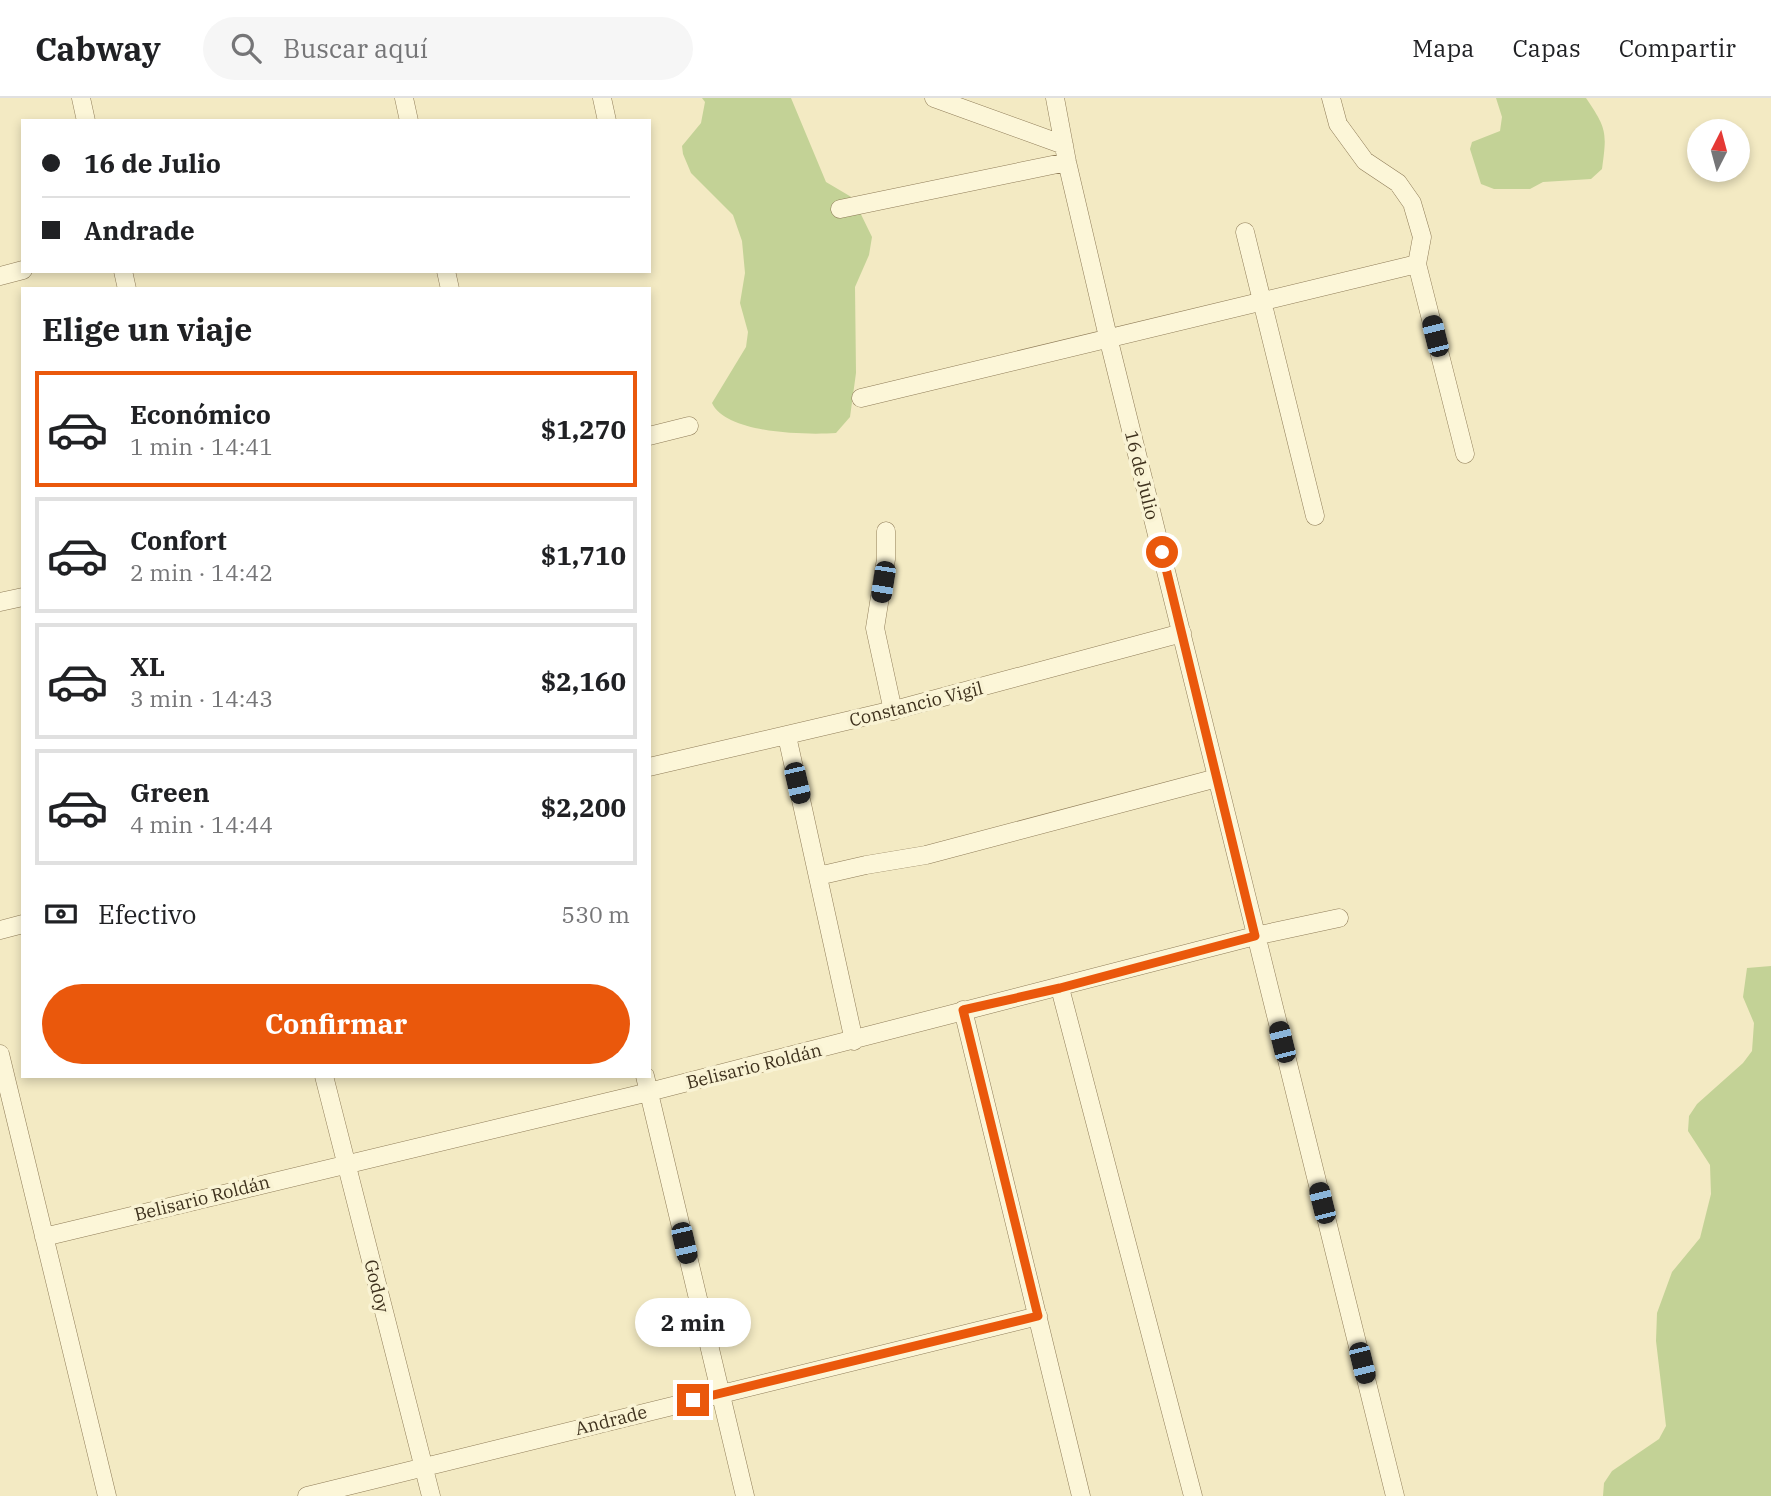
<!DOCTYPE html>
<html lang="es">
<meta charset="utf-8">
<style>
:root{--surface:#fff;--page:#f6f6f6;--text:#202124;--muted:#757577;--line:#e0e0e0;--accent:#ea580c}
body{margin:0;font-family:"IBM Plex Serif",serif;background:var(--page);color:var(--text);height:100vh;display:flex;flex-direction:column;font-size:26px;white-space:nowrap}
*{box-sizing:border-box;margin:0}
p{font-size:23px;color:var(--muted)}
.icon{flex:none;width:38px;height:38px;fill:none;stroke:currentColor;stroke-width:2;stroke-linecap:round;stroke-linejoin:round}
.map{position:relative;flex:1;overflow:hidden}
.sheet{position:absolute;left:21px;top:189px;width:630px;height:791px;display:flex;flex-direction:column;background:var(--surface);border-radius:0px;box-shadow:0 4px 10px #0003}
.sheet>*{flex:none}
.top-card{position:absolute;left:21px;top:21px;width:630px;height:154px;border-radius:0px;box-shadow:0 4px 10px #0003;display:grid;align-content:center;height:154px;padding:0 21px;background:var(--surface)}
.needle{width:46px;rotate:6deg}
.buttons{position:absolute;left:1687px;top:21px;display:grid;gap:14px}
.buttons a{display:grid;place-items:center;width:63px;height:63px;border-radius:50%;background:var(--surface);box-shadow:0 4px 10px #0003;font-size:35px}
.end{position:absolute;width:32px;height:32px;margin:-16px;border:9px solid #ea580c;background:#fff;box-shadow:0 0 0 4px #fff}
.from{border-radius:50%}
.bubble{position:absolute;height:49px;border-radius:24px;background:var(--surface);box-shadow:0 4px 10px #0003;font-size:23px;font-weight:700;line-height:49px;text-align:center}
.car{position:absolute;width:21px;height:42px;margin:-21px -10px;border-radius:9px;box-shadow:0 0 5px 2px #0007;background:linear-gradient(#222 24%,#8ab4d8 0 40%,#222 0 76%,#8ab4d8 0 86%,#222 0)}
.top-card b{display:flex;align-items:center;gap:24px;height:66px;font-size:26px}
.top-card b+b{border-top:2px solid var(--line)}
.top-card i{width:18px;height:18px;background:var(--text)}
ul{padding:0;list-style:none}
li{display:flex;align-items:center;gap:21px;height:116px;margin:0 14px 10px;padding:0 7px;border:4px solid var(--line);border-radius:0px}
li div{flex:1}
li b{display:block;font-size:26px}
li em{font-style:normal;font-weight:700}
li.selected{border-color:var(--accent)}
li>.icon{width:63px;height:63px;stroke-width:1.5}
h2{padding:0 21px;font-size:32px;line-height:84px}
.pay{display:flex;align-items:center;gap:18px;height:77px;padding:0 21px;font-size:26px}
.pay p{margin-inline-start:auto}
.button{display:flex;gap:14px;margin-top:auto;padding:14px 21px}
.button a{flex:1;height:80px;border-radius:42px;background:var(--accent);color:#fff;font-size:28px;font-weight:700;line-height:80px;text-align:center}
header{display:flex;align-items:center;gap:42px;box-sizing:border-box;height:98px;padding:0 35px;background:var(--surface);border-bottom:2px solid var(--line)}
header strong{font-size:33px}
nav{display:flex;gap:38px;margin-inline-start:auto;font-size:24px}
.search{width:490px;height:63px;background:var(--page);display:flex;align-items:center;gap:18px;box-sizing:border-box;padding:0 24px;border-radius:38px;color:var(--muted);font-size:26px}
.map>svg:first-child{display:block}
</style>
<header>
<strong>Cabway</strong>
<div class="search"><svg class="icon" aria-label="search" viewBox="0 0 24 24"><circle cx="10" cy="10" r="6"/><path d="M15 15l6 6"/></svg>Buscar aquí</div>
<nav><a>Mapa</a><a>Capas</a><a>Compartir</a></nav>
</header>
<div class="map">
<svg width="1771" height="1398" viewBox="0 0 1771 1398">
<rect width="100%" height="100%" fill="#f3eac3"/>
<path fill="#c3d296" d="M702,0h89l35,84 27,16 19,39 -3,18 -14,32 1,86 -6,44 -14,16c-29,2 -110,1 -124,-30l34,-56 2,-15 -8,-29 5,-30 -3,-32 -9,-26 -42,-42 -8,-19 -1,-8 19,-23 4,-21z
M1496,0h90c21,31 21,34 16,71l-11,10 -48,3 -13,7h-36l-13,-5 -11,-35 2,-7 28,-11 2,-14z
M1771,868v530h-168l1,-13 8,-12 47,-32 7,-13 -10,-85 1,-28 15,-41 28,-34 11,-44 -1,-29 -22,-34 1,-15 8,-12 46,-41 9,-12 2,-28 -11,-26 4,-29z"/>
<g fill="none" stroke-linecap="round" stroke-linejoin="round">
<g stroke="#8f7c58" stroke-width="19">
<path id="minor" d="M81,0l5,23
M404,0l5,23
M602,0l5,23
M934,0l130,47
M1055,0l12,64 41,175 287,1159
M1331,0l7,26 27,37 33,22 14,20 10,34 -5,27 48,190
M840,111l227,-47
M1245,134l70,284
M123,173l4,18
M446,173l4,18
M0,178l23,-6
M861,300l556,-134
M649,338l40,-10
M886,433v28l-11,69 18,83
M0,504l23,-5
M787,638l67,305
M649,669l253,-59 280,-75
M818,778l48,-11 60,-10 291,-77
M0,832l23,-6
M1060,890l133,508
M963,912l118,486
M0,956l107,442
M324,978l107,420
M645,978l100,420
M44,1139l605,-145 606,-156 84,-18
M307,1398l731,-180"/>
</g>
<use href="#minor" stroke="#fcf6d8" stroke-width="18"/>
</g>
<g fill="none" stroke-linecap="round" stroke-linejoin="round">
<path stroke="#ea580c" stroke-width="9" d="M693,1302l345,-84 -75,-306 97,-22 195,-52 -93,-384"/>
</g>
<g text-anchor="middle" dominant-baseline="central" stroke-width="7" stroke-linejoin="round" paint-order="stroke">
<g font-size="18" fill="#3e311d" stroke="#f9f3d4">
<text transform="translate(1142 377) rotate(76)">16 de Julio</text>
<text transform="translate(916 606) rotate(-14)">Constancio Vigil</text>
<text transform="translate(754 968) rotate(-14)">Belisario Roldán</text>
<text transform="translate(202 1100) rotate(-14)">Belisario Roldán</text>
<text transform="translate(377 1188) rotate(76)">Godoy</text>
<text transform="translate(611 1322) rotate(-14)">Andrade</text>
</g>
</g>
</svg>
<div class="buttons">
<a><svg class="needle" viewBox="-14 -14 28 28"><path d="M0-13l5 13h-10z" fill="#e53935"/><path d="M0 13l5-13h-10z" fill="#757577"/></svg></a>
</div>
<i class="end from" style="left:1162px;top:454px"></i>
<i class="end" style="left:693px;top:1302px"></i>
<div class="bubble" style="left:635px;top:1200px;width:116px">2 min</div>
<i class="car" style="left:1435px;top:238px;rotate:346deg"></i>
<i class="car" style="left:883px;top:484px;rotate:189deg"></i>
<i class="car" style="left:797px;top:685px;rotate:167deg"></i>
<i class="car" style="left:1282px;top:944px;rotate:346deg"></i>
<i class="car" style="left:1322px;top:1105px;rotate:346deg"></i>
<i class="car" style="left:684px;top:1145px;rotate:167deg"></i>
<i class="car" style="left:1362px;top:1265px;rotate:166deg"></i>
<div class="top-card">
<b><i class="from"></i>16 de Julio</b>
<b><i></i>Andrade</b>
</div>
<section class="sheet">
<h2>Elige un viaje</h2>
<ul>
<li class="selected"><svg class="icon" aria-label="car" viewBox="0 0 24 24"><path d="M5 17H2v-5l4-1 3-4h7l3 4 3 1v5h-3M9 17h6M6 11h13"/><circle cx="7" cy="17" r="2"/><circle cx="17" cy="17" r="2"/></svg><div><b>Económico</b><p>1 min · 14:41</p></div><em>$1,270</em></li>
<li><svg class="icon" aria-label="car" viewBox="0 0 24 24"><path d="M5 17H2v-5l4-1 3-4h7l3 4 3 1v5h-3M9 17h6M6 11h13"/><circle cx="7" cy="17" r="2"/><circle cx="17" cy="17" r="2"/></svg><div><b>Confort</b><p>2 min · 14:42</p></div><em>$1,710</em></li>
<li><svg class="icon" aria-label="car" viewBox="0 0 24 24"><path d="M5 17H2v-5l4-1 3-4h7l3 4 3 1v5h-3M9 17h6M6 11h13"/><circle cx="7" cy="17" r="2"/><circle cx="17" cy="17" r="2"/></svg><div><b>XL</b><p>3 min · 14:43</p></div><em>$2,160</em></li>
<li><svg class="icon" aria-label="car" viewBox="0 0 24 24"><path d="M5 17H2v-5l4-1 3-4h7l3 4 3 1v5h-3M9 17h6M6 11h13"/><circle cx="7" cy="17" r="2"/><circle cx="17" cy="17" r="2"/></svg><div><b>Green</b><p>4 min · 14:44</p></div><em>$2,200</em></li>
</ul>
<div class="pay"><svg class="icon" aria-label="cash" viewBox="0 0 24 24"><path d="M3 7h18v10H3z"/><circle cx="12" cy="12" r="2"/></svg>Efectivo<p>530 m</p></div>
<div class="button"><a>Confirmar</a></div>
</section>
</div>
